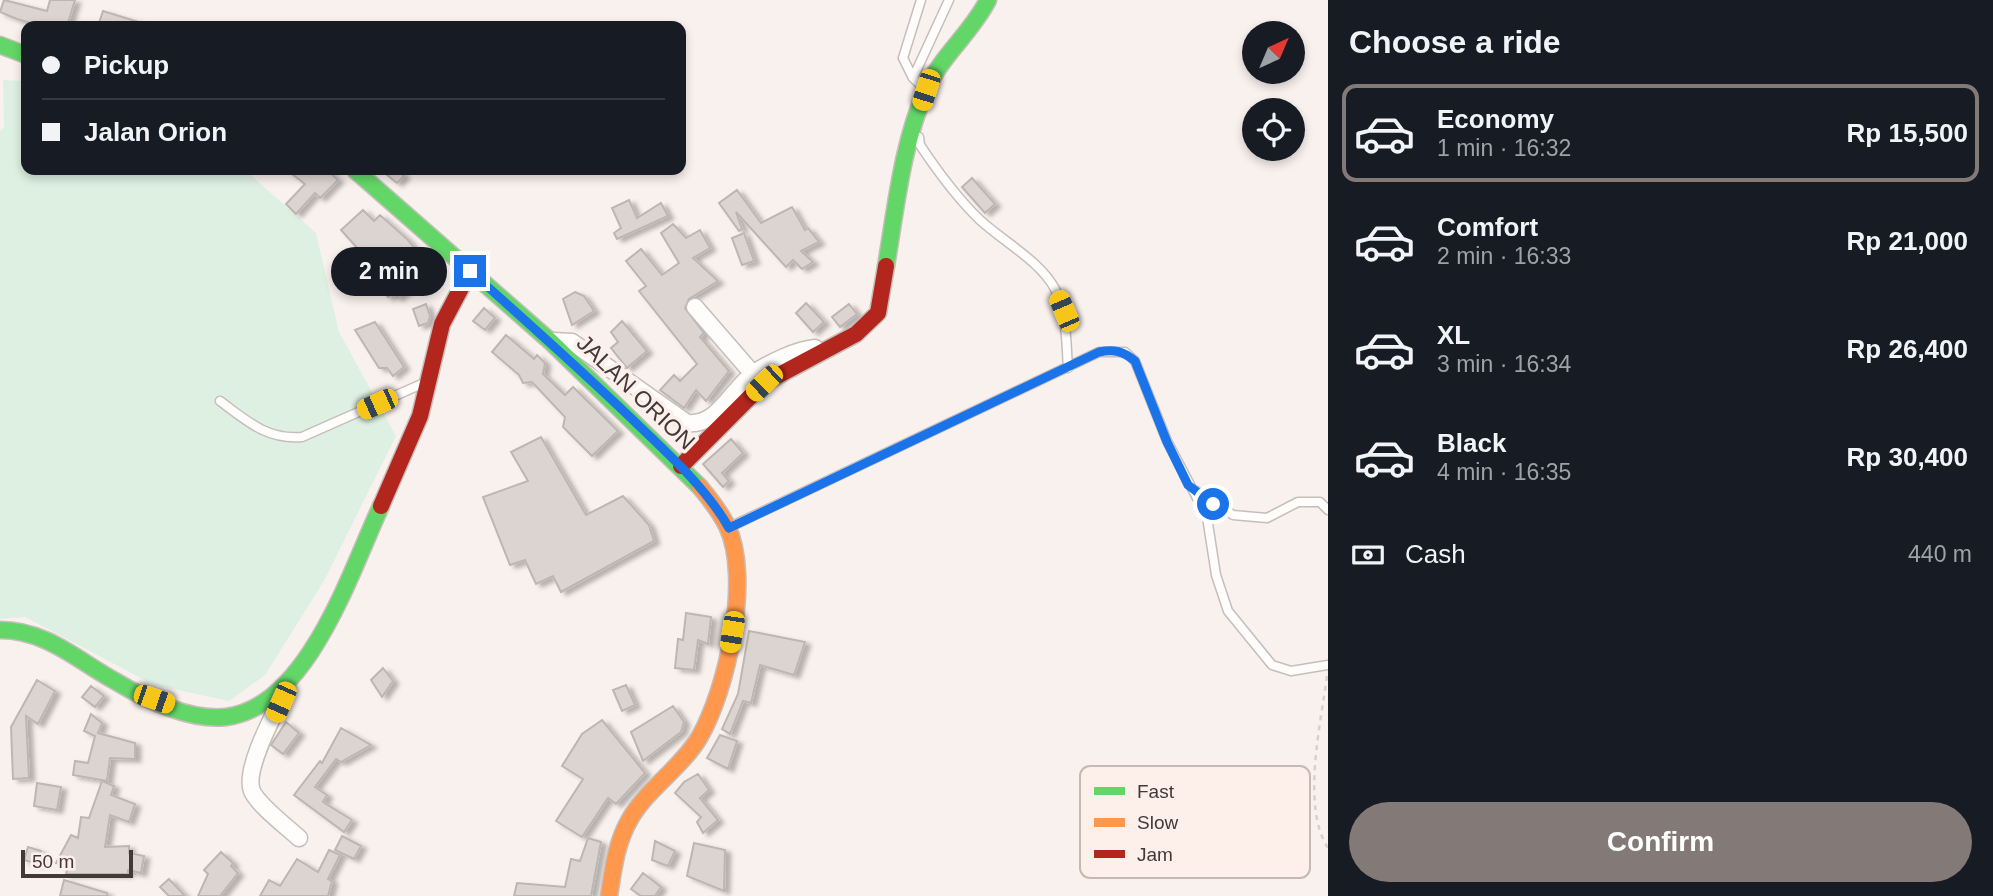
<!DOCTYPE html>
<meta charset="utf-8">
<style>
:root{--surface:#171b24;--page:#242831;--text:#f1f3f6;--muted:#9ea1a6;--line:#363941;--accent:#837a77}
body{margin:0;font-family:Arial,sans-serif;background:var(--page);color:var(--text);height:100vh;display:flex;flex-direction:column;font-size:26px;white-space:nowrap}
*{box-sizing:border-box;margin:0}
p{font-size:23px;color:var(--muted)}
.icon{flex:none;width:38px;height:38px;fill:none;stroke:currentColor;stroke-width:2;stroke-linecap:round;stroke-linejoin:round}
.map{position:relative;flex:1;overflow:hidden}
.drawer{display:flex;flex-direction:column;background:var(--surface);width:665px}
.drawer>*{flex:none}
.guide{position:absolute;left:21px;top:21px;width:665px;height:154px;border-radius:14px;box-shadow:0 4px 10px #0003;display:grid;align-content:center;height:154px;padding:0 21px;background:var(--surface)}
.needle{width:46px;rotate:44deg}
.tools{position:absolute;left:1242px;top:21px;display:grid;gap:14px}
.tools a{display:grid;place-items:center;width:63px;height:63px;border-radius:50%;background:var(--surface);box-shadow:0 4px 10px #0003;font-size:35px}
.scale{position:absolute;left:21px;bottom:18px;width:112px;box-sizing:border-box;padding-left:7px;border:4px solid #433a37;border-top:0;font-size:19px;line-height:24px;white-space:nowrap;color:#433a37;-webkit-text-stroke:5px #fdefea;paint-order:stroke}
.end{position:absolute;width:32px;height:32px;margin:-16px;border:9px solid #1a73e8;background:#fff;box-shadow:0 0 0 4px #fff}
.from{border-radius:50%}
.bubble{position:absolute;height:49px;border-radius:24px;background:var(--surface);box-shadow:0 4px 10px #0003;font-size:23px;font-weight:700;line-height:49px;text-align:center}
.car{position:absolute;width:21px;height:42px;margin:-21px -10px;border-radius:9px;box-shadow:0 0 5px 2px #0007;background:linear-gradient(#f5c518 24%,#345 0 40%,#f5c518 0 76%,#345 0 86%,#f5c518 0)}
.guide b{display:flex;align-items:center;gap:24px;height:66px;font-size:26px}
.guide b+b{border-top:2px solid var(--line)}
.guide i{width:18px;height:18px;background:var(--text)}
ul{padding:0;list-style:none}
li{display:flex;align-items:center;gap:21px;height:98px;margin:0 14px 10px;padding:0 7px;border:4px solid transparent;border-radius:14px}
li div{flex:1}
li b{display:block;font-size:26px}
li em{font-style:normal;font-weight:700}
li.selected{border-color:var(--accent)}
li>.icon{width:63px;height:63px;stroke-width:1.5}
h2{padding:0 21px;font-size:32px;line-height:84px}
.pay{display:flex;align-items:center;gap:18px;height:77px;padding:0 21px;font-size:26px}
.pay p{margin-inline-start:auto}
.primary-button{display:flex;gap:14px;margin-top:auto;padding:14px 21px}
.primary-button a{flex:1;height:80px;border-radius:42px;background:var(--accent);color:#fff;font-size:28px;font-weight:700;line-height:80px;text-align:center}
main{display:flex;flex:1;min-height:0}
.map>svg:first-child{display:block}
</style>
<main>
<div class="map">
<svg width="1328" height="896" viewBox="0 0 1328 896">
<defs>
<filter id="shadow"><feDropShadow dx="5.5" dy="3" stdDeviation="2" flood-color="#0004"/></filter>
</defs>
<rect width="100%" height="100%" fill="#f9f1ee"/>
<path fill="#def0e2" d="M3,80l23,1v89h219l71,63 23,99 57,104 -72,145 -59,94 -36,26 -75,-16 -129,-68 -25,2v-488l4,-4z"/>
<path fill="#dcd4d1" stroke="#bdb6b3" stroke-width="2" filter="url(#shadow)" d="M4,0l43,11 3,-11h25l-8,26h-26l-24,-7 -17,-7z
M103,11l42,13v2h-47z
M287,170h40l11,10 -18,18 -5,-5 -19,21 -10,-10 19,-20z
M389,170h9l6,6 -7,7 -11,-9z
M972,178l23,26 -10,9 -23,-26z
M737,190l24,33 31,-16 13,23 3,-2 11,14 -18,9 12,11 -11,7 -9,-9 -7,7 -50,-55 6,17 -3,2 -20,-28z
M629,200l8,18 24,-15 7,13 -51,23 -3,-6 7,-5 -9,-20z
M363,210l11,11 6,-6 27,24 25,30 -35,29 -3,-4 -6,3 -33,-42 5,-4 -19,-21z
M673,224l13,14 14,-8 10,18 -17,10 25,23 -29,18 -4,9 19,25 -4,4 29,34 -23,30 -10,-11 -12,18 -24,-18 14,-15 6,6 17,-17 -58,-73 7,-5 -20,-25 15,-12 21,26 17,-12 -18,-30z
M744,233l10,28 -12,4 -10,-27z
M575,292l9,4 10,15 -22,14 -9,-26z
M806,303l18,19 -11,10 -17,-19z
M426,304l4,12 -2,7 -9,3 -6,-17z
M849,304l8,10 -17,13 -8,-10z
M484,308l11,10 -10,12 -12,-9z
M622,321l25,30 -20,17 -16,-20 7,-6 -7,-10z
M375,322l29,45 -11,9 -6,-8h-8l-24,-38z
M506,335l28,24 3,-4 8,8 -2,11 22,21 8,-8 45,44 -26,25 -29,-29 2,-10 -33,-35 -9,1 -4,-8 -27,-23z
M541,437l45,78 37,-19 26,29 5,16 -93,51 -8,-16 -17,8 -11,-24 -15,5 -27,-68 45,-16 -17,-29z
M731,439l12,14 -21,20 7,8 -6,6 -20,-23z
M686,613l25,4 -3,27 -10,-4 -4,30 -19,-2 3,-29 5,1z
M749,631l56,11 -11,33 -34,-10 -9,38 -8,-2 -13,33 -8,-5 16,-35z
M383,668l10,13 -11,16 -11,-17z
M37,680l18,11 -17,33 -12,-8 3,62 -16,1 -2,-52z
M626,685l9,20 -13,6 -9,-21z
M91,686l13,10 -9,11 -13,-10z
M673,706l11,16 -3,10 -38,29 -12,-29z
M91,714l11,9 -4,10 37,10v16l-25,-1 -3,23 -34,-6 2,-14 13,2 7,-27 -11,-5z
M602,720l43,53 -29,31 -8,-6 -26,39 -26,-16 27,-42 -21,-13 20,-32z
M286,722l13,11 -16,21 -12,-9z
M341,728l30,17 -30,17 -5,-3 -21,28 12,8 -4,7 29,18 -8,12 -50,-37 26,-34 2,2z
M720,735l17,6 -9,28 -21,-11z
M698,774l11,16 -9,8 18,22 -15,13 -6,-11 4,-5 -26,-24 9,-11z
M102,781l12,5 -3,9 24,9 -6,18 -19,-7 -5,32 24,-1v7l15,3 -3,17 -13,-3v4h-62l2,-8 -12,-3 15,-28 7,3 3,-21 8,1z
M37,783l24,4 -4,23 -23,-4z
M342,836l19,10 -7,13 -19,-9z
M588,838l13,4 -10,54h-77l3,-13 48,4 6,-28 9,2z
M655,841l20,10 -7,15 -16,-6z
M694,843l31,7 -1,41 -37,-15z
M28,847l13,4 -3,13 -14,-4z
M329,850l11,5 -12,24 4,2 -4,15h-68l9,-16 11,6 17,-27 21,13z
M221,852l12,11 -2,3 7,7 -18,23h-22l10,-22 -4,-4z
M643,873l18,14 -6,9h-14l-10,-7z
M169,879l16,17h-16l-9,-9z
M64,880l43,13v3h-47z"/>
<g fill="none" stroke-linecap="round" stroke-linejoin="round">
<g stroke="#c6bebb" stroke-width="11">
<path id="lane" d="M913,78l-10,-20 18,-58
M925,89l-12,-11 36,-78
M919,137l1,8c18,27 37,53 60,75 24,22 60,41 75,69 12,25 11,52 13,79
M220,401c27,20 47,39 82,36l122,-54
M1193,489l40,26 34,3 31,-16h22l8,8
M734,525l365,-173h26l10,9 32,80 40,76 9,58 12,36 44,54 19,6 37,-6"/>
</g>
<g stroke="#c6bebb" stroke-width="19">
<path id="street" d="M695,307l58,67
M553,341l19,1 115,81c32,3 45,-35 67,-50 17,-11 42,-23 61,-25
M287,688c-10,21 -44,81 -35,103 6,14 35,36 47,47"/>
</g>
<g stroke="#c6bebb" stroke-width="19">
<path id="fast" d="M0,45l26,10
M355,170l195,171 150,146
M886,266c10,-58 16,-123 41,-178 15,-33 45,-56 61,-88
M0,630c46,0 77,30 115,51 30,18 75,40 111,36 82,-10 125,-147 155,-211"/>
</g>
<g stroke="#c6bebb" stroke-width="19">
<path id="slow" d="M609,896c4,-26 7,-53 21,-77 17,-30 51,-51 69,-81 28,-48 53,-160 28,-212 -7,-14 -17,-27 -27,-39"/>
</g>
<g stroke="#c6bebb" stroke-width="19">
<path id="jam" d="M681,466l83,-83 92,-49 22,-21 8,-47
M381,506l39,-90 22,-92 28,-53"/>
</g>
<path stroke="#d4d1d0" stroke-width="2.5" stroke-dasharray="5 5" stroke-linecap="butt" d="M1327,676c-6,47 -26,131 1,172"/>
<use href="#lane" stroke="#fefdfc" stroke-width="8"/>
<use href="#street" stroke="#fefdfc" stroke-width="16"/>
<use href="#fast" stroke="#63d668" stroke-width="16"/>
<use href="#slow" stroke="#ff974d" stroke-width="16"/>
<use href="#jam" stroke="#b3261e" stroke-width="16"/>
</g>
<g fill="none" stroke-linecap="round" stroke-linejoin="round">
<path stroke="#1a73e8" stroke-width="9" d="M470,271c55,49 110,98 163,149 34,33 72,66 96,108l370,-176c15,-3 24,-1 36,9l32,81 21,43 25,19"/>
</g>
<g text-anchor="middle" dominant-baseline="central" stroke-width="7" stroke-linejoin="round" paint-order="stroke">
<g font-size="23" fill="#433a37" stroke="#fdefea">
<text transform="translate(636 392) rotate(44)">JALAN ORION</text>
</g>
</g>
<rect x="1080" y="766" width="230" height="112" rx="10" fill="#fdefea" stroke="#c5b9b4" stroke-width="2"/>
<rect x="1094" y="787" width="31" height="8" fill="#63d668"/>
<rect x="1094" y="818" width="31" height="9" fill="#ff974d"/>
<rect x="1094" y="850" width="31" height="8" fill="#b3261e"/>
<g font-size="19" fill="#433a37">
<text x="1137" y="798">Fast</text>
<text x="1137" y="829">Slow</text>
<text x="1137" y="861">Jam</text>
</g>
</svg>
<div class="tools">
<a><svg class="needle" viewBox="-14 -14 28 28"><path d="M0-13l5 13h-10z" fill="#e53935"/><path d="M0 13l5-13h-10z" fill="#9ea1a6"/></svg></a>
<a><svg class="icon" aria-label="locate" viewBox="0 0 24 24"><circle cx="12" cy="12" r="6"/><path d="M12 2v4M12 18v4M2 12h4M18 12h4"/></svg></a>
</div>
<div class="scale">50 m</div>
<i class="end from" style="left:1213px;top:504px"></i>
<i class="end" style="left:470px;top:271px"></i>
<div class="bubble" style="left:331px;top:247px;width:116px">2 min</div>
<i class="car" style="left:926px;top:90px;rotate:198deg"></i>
<i class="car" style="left:1064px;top:311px;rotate:337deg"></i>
<i class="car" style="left:764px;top:383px;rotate:226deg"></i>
<i class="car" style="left:377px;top:404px;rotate:246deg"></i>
<i class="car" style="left:732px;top:632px;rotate:189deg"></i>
<i class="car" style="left:154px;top:699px;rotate:109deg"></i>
<i class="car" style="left:281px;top:702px;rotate:204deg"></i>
<div class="guide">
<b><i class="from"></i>Pickup</b>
<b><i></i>Jalan Orion</b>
</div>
</div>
<section class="drawer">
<h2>Choose a ride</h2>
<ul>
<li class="selected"><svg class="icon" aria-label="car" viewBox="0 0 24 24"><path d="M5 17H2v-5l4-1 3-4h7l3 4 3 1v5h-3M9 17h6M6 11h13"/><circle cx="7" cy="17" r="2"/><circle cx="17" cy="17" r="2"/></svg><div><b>Economy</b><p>1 min · 16:32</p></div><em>Rp 15,500</em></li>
<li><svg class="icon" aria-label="car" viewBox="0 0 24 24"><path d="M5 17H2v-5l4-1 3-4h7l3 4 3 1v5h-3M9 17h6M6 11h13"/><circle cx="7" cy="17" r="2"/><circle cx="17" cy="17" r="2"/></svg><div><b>Comfort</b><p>2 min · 16:33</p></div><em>Rp 21,000</em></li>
<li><svg class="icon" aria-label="car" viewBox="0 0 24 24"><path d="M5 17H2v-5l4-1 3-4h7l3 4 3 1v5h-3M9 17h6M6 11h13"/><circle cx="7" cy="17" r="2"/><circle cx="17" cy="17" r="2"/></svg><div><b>XL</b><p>3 min · 16:34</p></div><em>Rp 26,400</em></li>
<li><svg class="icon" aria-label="car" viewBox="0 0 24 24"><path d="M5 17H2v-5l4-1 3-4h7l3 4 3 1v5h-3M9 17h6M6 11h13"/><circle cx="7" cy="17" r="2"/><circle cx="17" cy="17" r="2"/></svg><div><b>Black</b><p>4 min · 16:35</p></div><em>Rp 30,400</em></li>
</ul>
<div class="pay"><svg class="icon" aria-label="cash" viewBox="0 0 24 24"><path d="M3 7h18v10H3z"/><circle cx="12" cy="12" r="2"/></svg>Cash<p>440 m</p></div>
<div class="primary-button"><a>Confirm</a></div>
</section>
</main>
